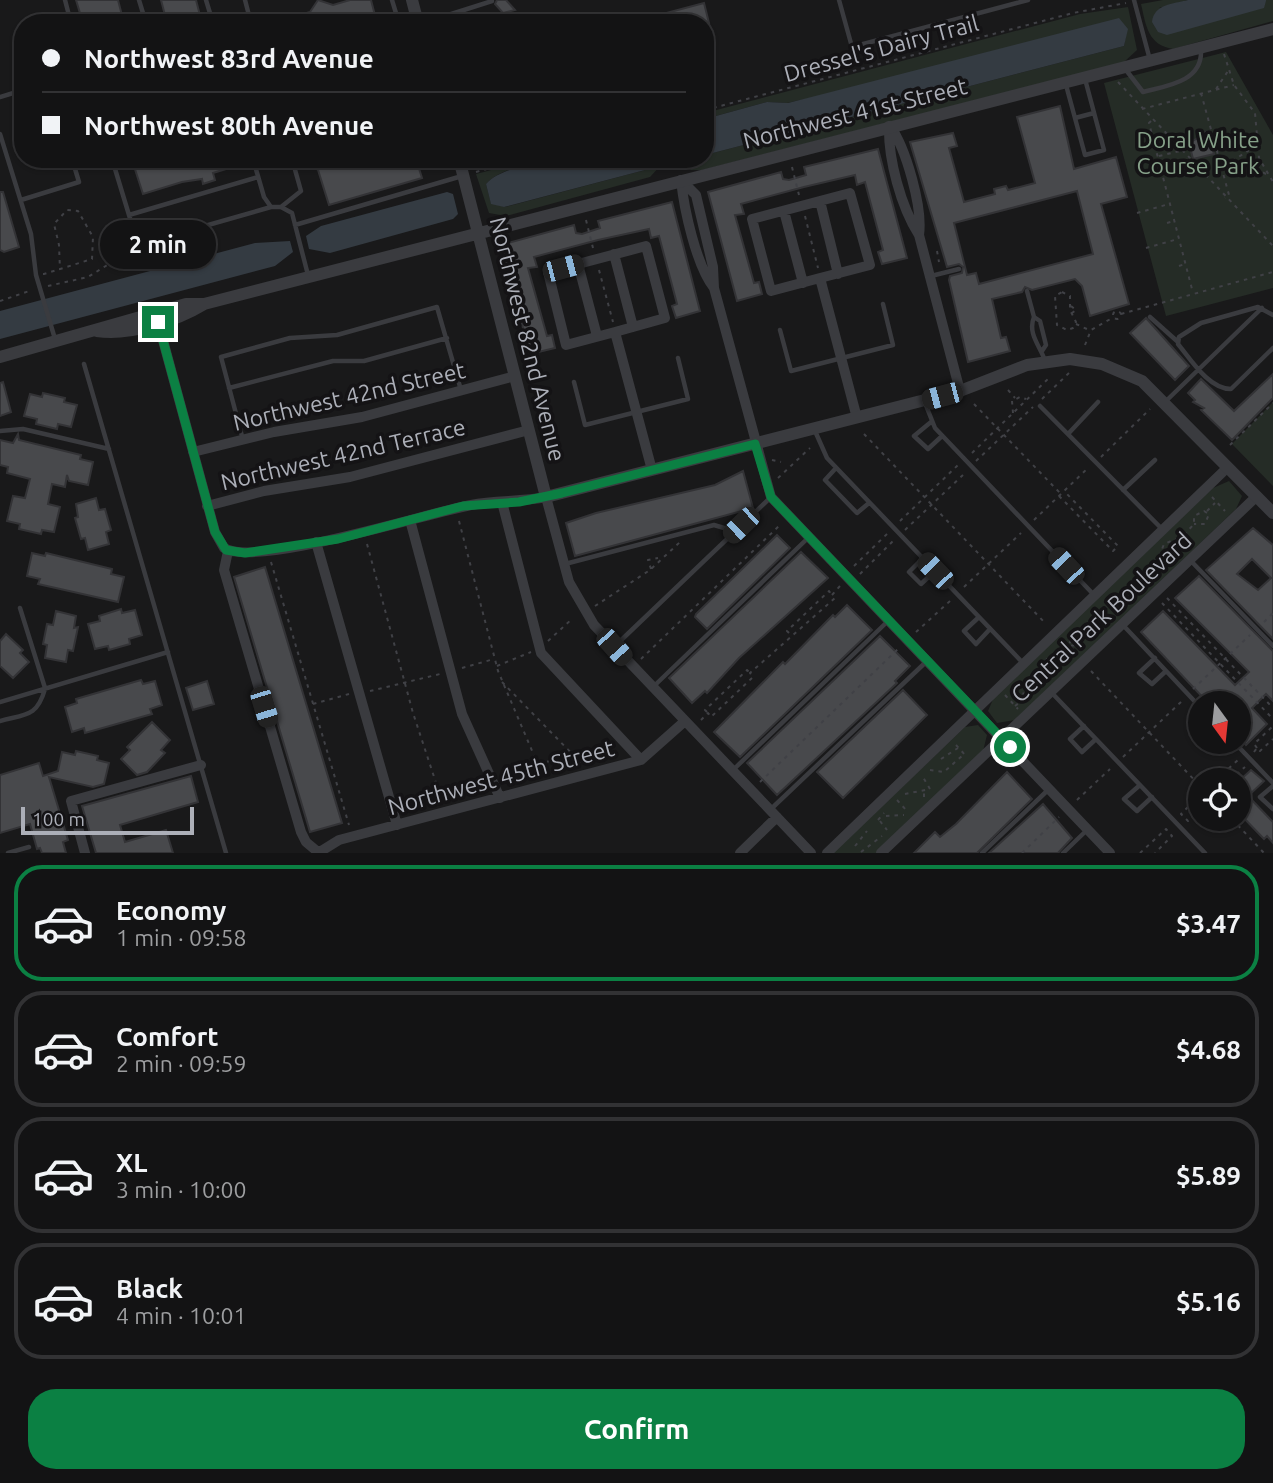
<!DOCTYPE html>
<meta charset="utf-8">
<style>
:root{--surface:#131314;--page:#202022;--text:#f1f3f6;--muted:#9d9ea0;--line:#323234;--accent:#0b8043}
body{margin:0;font-family:Ubuntu,sans-serif;background:var(--page);color:var(--text);height:100vh;display:flex;flex-direction:column;font-size:26px;white-space:nowrap}
*{box-sizing:border-box;margin:0}
p{font-size:23px;color:var(--muted)}
.icon{flex:none;width:38px;height:38px;fill:none;stroke:currentColor;stroke-width:2;stroke-linecap:round;stroke-linejoin:round}
.map{position:relative;height:853px;overflow:hidden}
.side{display:flex;flex-direction:column;background:var(--surface);flex:1}
.side>*{flex:none}
.banner{position:absolute;left:14px;top:14px;width:700px;height:154px;border-radius:28px;box-shadow:0 2px 5px #0004,0 0 0 2px var(--line);display:grid;align-content:center;height:154px;padding:0 28px;background:var(--surface)}
.needle{width:46px;rotate:165deg}
.fabs{position:absolute;left:1188px;top:691px;display:grid;gap:14px}
.fabs a{display:grid;place-items:center;width:63px;height:63px;border-radius:50%;background:var(--surface);box-shadow:0 2px 5px #0004,0 0 0 2px var(--line);font-size:35px}
.scale{position:absolute;left:21px;bottom:18px;width:173px;box-sizing:border-box;padding-left:7px;border:4px solid #acafb8;border-top:0;font-size:19px;line-height:24px;white-space:nowrap;color:#acafb8;-webkit-text-stroke:5px #141315;paint-order:stroke}
.end{position:absolute;width:32px;height:32px;margin:-16px;border:9px solid #0b8043;background:#fff;box-shadow:0 0 0 4px #fff}
.from{border-radius:50%}
.bubble{position:absolute;height:49px;border-radius:24px;background:var(--surface);box-shadow:0 2px 5px #0004,0 0 0 2px var(--line);font-size:23px;font-weight:600;line-height:49px;text-align:center}
.car{position:absolute;width:21px;height:42px;margin:-21px -10px;border-radius:9px;box-shadow:0 0 5px 2px #0007;background:linear-gradient(#222 24%,#8ab4d8 0 40%,#222 0 76%,#8ab4d8 0 86%,#222 0)}
.banner b{display:flex;align-items:center;gap:24px;height:66px;font-size:26px}
.banner b+b{border-top:2px solid var(--line)}
.banner i{width:18px;height:18px;background:var(--text)}
ul{padding:12px 0 0;list-style:none}
li{display:flex;align-items:center;gap:21px;height:116px;margin:0 14px 10px;padding:0 14px;border:4px solid var(--line);border-radius:28px}
li div{flex:1}
li b{display:block;font-size:26px}
li em{font-style:normal;font-weight:600}
li.current{border-color:var(--accent)}
li>.icon{width:63px;height:63px;stroke-width:1.5}
.primary-button{display:flex;gap:14px;margin-top:auto;padding:14px 28px}
.primary-button a{flex:1;height:80px;border-radius:28px;background:var(--accent);color:#fff;font-size:28px;font-weight:600;line-height:80px;text-align:center}
.map>svg:first-child{display:block}
</style>
<div class="map">
<svg width="1273" height="853" viewBox="0 0 1273 853">
<rect width="100%" height="100%" fill="#19191a"/>
<path fill="#252c26" d="M1163,0h25l-29,8h104l3,-8h7v21l-100,28c-25,-4 -27,-23 -32,-45z
M1128,7l9,43 -13,12 -422,108h-11l-10,-11h24v-4l419,-109 3,-17 -340,74 -20,-1 -62,17v-6l375,-99z
M1226,52l47,83v153l-107,28 -62,-233z
M533,159h21c-20,5 -53,8 -68,25l5,19 14,4 140,-37 8,-11h10v4l-13,14 -144,39 -17,-3 -13,-39z
M1273,402v84l-41,-42z
M1229,481l13,15 -6,13 -221,211 -18,3 -9,-12 6,-14 219,-209z
M978,725l9,10 -4,16 -107,102h-43l132,-126z"/>
<path fill="#343b42" d="M1188,0h78v1l-2,7 -97,27 -9,-3 -6,-10c2,-18 21,-18 36,-22z
M1119,18l9,11 -4,17 -419,109v-36l62,-17 21,1z
M554,159h99l-8,11 -141,37 -13,-3 -5,-20c16,-17 47,-19 68,-25z
M447,192l6,2 5,20 -5,5 -123,34 -21,-4 -3,-13 15,-10z
M290,241l3,11 -18,14 -275,73v-28l255,-68z"/>
<path fill="#48494c" stroke="#333336" stroke-width="2" fill-rule="evenodd" d="M76,0h42l6,23h-41z
M161,0h35l6,23h-35z
M318,0l15,5 17,-5h21l6,23h-96v-3l29,-8z
M497,0h9l9,10 -12,3 -8,-9z
M704,3l5,20h-69v-3z
M1060,106l14,63 42,-12 11,40 -26,7 28,100 -39,12 -8,-30 -7,-7 -43,11 -7,-3 -3,5 -30,7 9,39 5,-1 4,14 -42,11 -19,-82 1,-4 12,-3 1,-6 -4,-3 -12,3 -37,-125 43,-9 4,13 -8,2 15,54 31,-8 -1,-5 12,-3 2,4 27,-7 -18,-66zM1077,191l16,63 -114,30 -3,-11 -9,2 -13,-52z
M1205,134l1,3 4,-1 4,18 -21,5 -4,-16z
M878,149l29,109 -25,6 -4,-12 5,-2 -18,-68 -8,3 -2,-10 -51,12 -63,17 3,10 -9,1 19,68 5,-1 3,12 -25,7 -29,-109 73,-20 2,7 6,1 17,-5 -2,-8z
M137,159h111l1,3 -36,11 2,7 -12,4 -1,-5 -20,3 -39,12 -10,-31z
M302,159h114l6,19 -93,27 -11,-35z
M0,192h3l16,55 -15,5 -4,-2z
M672,202l28,109 -24,7 -4,-12 5,-2 -18,-68 -8,2 -2,-9 -51,11 -64,17 3,10 -9,1 19,68 5,-1 3,13 -25,6 -29,-109 73,-20 2,8 6,1 18,-6 -2,-7z
M1146,318l43,48 -14,14 -45,-47z
M1273,374v24l-41,42 -31,-30 3,-2 -11,-6 2,-2 -7,-7 13,-14 33,32z
M3,382l8,30 -11,4v-33z
M43,393l22,5 -1,4 13,3 -6,22 -13,-3 -1,5 -21,-5 1,-5 -13,-3 6,-22 12,3z
M18,434l1,6 62,15 -1,4 13,3 -5,23 -19,-4 -2,-6 -2,12 -13,-3 -4,20 12,3 -6,25 -12,-2 -1,4 -22,-5 1,-5 -13,-3 6,-25 12,2 5,-19 -23,-6 1,-6 -8,-2v-25l13,3z
M743,471l10,37 -178,48 -9,-33 30,-10 119,-28z
M96,498l3,12 6,-1 6,21 -5,2 3,12 -21,6 -3,-12 -4,1 -6,-21 3,-1 -2,-13z
M1253,528l20,17v94l-67,-69zM1252,559l19,19 -13,12 -21,-16z
M777,535l13,13 -83,81 -12,-12 1,-3z
M801,552l27,26 -89,80 -32,35 -2,-2 -13,12 -23,-25z
M32,553l13,3 1,-3 66,16 -1,5 13,3 -6,25 -80,-18 2,-5 -13,-3z
M265,567l77,256 -32,9 -76,-255z
M1199,576l74,75v50l-7,-7 -14,14 15,16 -21,21 -7,-8v-33h-30l-68,-72 22,-21 72,74 14,-13 -74,-74z
M847,605l25,25 -132,127 -26,-25 69,-70 2,2 48,-49 2,2z
M121,609l1,4 13,-3 7,25 -13,4 1,5 -21,6 -1,-4 -13,3 -7,-25 12,-3 -1,-5z
M56,611l20,5 -2,12 4,-1 -5,24 -5,-1 -2,12 -21,-4 2,-13 -4,-1 4,-20 6,1z
M6,634l17,16 -3,3 9,9 -16,16 -13,-12v-25z
M880,636l30,30 -15,15 2,2 -120,112 -30,-32z
M141,680l2,4 12,-3 7,24 -12,4 2,5 -67,19 -1,-5 -12,4 -7,-25 12,-4 -1,-4z
M207,681l7,23 -21,6 -7,-22z
M903,690l24,25 -84,83 -26,-26z
M152,722l18,18 -9,10 4,3 -18,19 -10,3 -16,-16 9,-9 -3,-3z
M76,751l22,5 -1,4 12,3 -5,21 -11,3 -44,-10 19,63 -5,2 3,11h-24l-2,-5 -3,1 -7,-25 -30,9v-58l39,-12 4,13 15,-5 4,-19 13,3z
M1251,770l13,11 -16,15 25,26v21l-6,-7 -3,3 -25,-26v-32z
M1007,772l25,27 -55,54h-63l21,-21 5,5 16,-13z
M191,776l7,26 -78,23 5,17 41,-12 7,23h-77l-14,-47z
M1043,804l29,34 -14,15h-69z"/>
<g fill="none" stroke-linecap="round" stroke-linejoin="round">
<path stroke="#404146" stroke-width="2" stroke-dasharray="3.5 5" stroke-linecap="butt" d="M1224,54l10,31 21,28 4,45 14,24
M1118,82l155,164
M1216,89l12,-18
M1201,93l28,102 -4,3
M1142,109l92,-24
M705,110l368,-97 53,-10
M1151,121l-2,2 44,170
M1172,141l39,-10
M1159,156l21,-5
M1232,161l16,-10 8,-15
M792,167l7,28
M1199,171c21,-17 46,-8 67,3
M476,172l46,-13
M1137,213l32,-9
M805,216l13,52
M586,220l7,28
M1167,223l7,-2
M1146,248l32,-9
M937,251l2,11
M1179,266l6,-2
M599,270l14,52
M43,274h1l48,-15 1,-22 -15,-26 -11,-1 -13,14 5,21 1,25
M48,286l40,-9 29,-18
M1062,292l8,4v14l6,12 -3,6 -6,2 -10,-5 -2,-29z
M0,301l32,-11
M1071,306l5,4 -4,3
M1113 315a4 4 0 1 1 8 0a4 4 0 1 1-8 0Z
M1121,314l152,-42
M1076,324l13,6
M1085,345l6,-15 23,-13
M1008,390l7,8
M1042,399l29,-28
M974,404l87,90
M1013,413l-1,-12 8,-4 6,2
M864,434l182,190
M1230,445l43,-42
M972,453l79,-77
M1101,457l49,-48
M772,460l9,2
M976,461l57,-54
M778,478l32,-30
M1059,496l54,55 5,-5 -54,-55
M1212,497l13,14
M1207,511l8,-8
M1034,520l54,-52
M459,521l39,150 44,103
M900,521l59,-57
M905,530l60,-57
M1184,535l10,-11v-8l10,-5 5,3 -4,10h-11
M367,544l46,169 29,88
M271,562l78,263
M1150,565l10,4 3,-4 -4,-7
M854,566l34,-33
M651,569l-3,-9 10,-2
M860,574l35,-35
M964,587l57,-54
M1167,598l106,110
M1162,603l111,116
M595,606l55,-36 30,-28
M1264,622l9,-9
M916,632l34,-31
M789,633l-2,-2 42,-40 2,3
M548,641l25,-23
M1077,641l-6,-3 -2,8 8,-1 17,-26 65,-62 5,-13 17,-7 3,2 -1,8 -7,5 -12,-3
M641,659l140,-135
M497,666l34,-14
M462,668l32,-9
M1091,671l109,115
M1042,676l-2,-10 10,-10 8,-2 7,7
M502,682l79,81
M1040,686l2,-10 23,-15 8,-13
M1193,689l57,-54
M370,691l70,-17
M1005,695l13,14
M1024,696l-3,-12h7l7,6
M313,704l36,-10
M1015,706l19,-14
M707,712l-2,-2 42,-40 2,2
M701,720l7,-7 3,4 42,-40 -3,-4 85,-75 -3,-3 8,-9
M956,745l10,11
M1257,748l-3,-4 19,-18
M1254,752l3,-4 3,3 13,-12
M1123,757l59,-56
M941,759l17,-11
M539,764l32,-9
M930,770l14,2 19,-17
M1216,780l22,-20
M1230,780l15,-13
M760,782l138,-133
M905,794l25,-5 -7,-12
M1200,795l-19,19 7,7 12,-12
M924,797v-6
M897,800l10,11
M1077,800l33,-31
M886,816l18,-1
M1232,819l32,34
M878,820l6,-7
M880,821l7,9
M855,846l12,-15
M861,852l21,-16
M1022,853l37,-36
M1140,853l26,-24 6,7 -17,17"/>
<path stroke="#3a3b3f" stroke-width="4.5" d="M65,0l6,23
M139,0l7,23
M206,0l7,23
M245,0l6,23
M392,0l7,23
M839,0l13,47 176,-47
M1134,0l16,60
M445,16l47,-15
M1126,70l17,22c23,-6 59,-10 58,-41
M1066,85l19,70 19,-5 -19,-71
M0,97l23,-7
M1075,118l19,-5
M0,134l31,100 5,41 19,64
M112,159l17,56
M253,159l11,38 7,10h10l11,6 16,62
M258,177l-129,38 9,30 133,-38
M21,200l58,-18 -7,-23
M281,207l20,-16 -9,-32
M295,225l167,-49
M931,276l28,-7
M1027,291l7,26
M1273,315l-15,-8 -57,16 -22,14 -1,7c13,16 31,45 53,45l42,-41
M1150,317l28,25
M780,330l11,41 102,-26 -10,-41
M1042,351l4,-6 -6,-24 -6,-4c-7,17 7,30 11,44
M84,364l142,489
M574,382l11,43 103,-26 -10,-41
M229,388l104,-27h31l83,-23
M1166,401l96,-93
M925,403l10,25 159,167
M1040,406l122,123
M931,422l-17,14 14,13 14,-13
M0,431l23,-2 86,20
M815,431l12,27 196,205
M1068,434l30,-32
M243,440l-22,-83 69,-19 47,-3 100,-28 24,83
M836,468l-11,12 32,33 12,-10
M1123,490l32,-30
M923,558l-14,14 12,12 14,-13
M1191,561l82,85
M565,564l149,-39 10,3 7,7
M20,608l25,80
M979,617l-15,14 12,13 14,-15
M1122,624l78,83
M615,646l155,-148
M1155,658l-16,15 13,11 14,-13
M653,687l155,-149
M1051,692l154,161
M0,702l168,-50
M0,721c26,-7 37,-4 45,-32
M1084,726l-14,13 12,13 14,-13
M1200,726l-5,4 5,5
M1208,742h1
M1234,742l39,41
M733,770l155,-149
M1140,785l-16,14 13,12 15,-14
M1273,786l-13,11 13,12
M771,809l156,-148
M8,853l21,-6
M982,853l67,-64
M1063,853l24,-23"/>
<path stroke="#3a3b3f" stroke-width="10" d="M889,126c-1,33 12,81 30,109l41,156
M890,126c16,22 33,82 29,109
M681,180l15,15 17,72 1,21 57,209 339,356
M681,180c3,29 15,85 33,108
M820,201l18,73
M784,211l19,72
M614,254l19,73
M578,264l19,72
M820,278l50,-13 -20,-72 -98,26 19,72 49,-13 37,140
M158,322l57,210 9,16c32,20 203,-35 247,-43 25,-5 50,-3 75,-8l23,85 25,43 217,228
M615,332l50,-14 -19,-72 -98,26 18,73 49,-13 37,138
M193,452l81,-20 88,-15 153,-41
M502,502l39,151 100,107
M207,506l57,-15 86,-14 179,-47
M410,520l52,194 38,84
M316,542l81,283
M228,551l-4,19 77,262 5,10 12,10
M85,853l-14,-52 130,-36
M318,853l21,-13 302,-80 44,-39
M740,853l37,-36
M827,853l401,-386
M881,853l376,-357"/>
<path stroke="#3a3b3f" stroke-width="12" d="M412,0l6,23
M459,159l87,338 414,-106 67,-26 43,-6 32,5 40,17 131,132
M97,331c32,5 79,-10 107,-27l1069,-275
M0,357l186,-53h18"/>
</g>
<g fill="none" stroke-linecap="round" stroke-linejoin="round">
<path stroke="#0b8043" stroke-width="9" d="M158,322l57,210 11,18 19,3 93,-14 125,-33 56,-4 43,-9 193,-49 16,53 239,250"/>
</g>
<g text-anchor="middle" dominant-baseline="central" stroke-width="7" stroke-linejoin="round" paint-order="stroke">
<g font-size="23" fill="#acafb8" stroke="#141315">
<text transform="translate(881 48) rotate(-15)">Dressel's Dairy Trail</text>
<text transform="translate(855 113) rotate(-14)">Northwest 41st Street</text>
<text transform="translate(528 339) rotate(76)">Northwest 82nd Avenue</text>
<text transform="translate(349 396) rotate(-13)">Northwest 42nd Street</text>
<text transform="translate(343 454) rotate(-13)">Northwest 42nd Terrace</text>
<text transform="translate(1101 617) rotate(-43)">Central Park Boulevard</text>
<text transform="translate(501 777) rotate(-15)">Northwest 45th Street</text>
</g>
<g font-size="23" fill="#86a189" stroke="#141315">
<text x="1198" y="139">Doral White<tspan x="1198" dy="26">Course Park</tspan></text>
</g>
</g>
</svg>
<div class="fabs">
<a><svg class="needle" viewBox="-14 -14 28 28"><path d="M0-13l5 13h-10z" fill="#e53935"/><path d="M0 13l5-13h-10z" fill="#9d9ea0"/></svg></a>
<a><svg class="icon" aria-label="locate" viewBox="0 0 24 24"><circle cx="12" cy="12" r="6"/><path d="M12 2v4M12 18v4M2 12h4M18 12h4"/></svg></a>
</div>
<div class="scale">100 m</div>
<i class="end from" style="left:1010px;top:747px"></i>
<i class="end" style="left:158px;top:322px"></i>
<div class="bubble" style="left:100px;top:220px;width:116px">2 min</div>
<i class="car" style="left:563px;top:268px;rotate:75deg"></i>
<i class="car" style="left:942px;top:396px;rotate:255deg"></i>
<i class="car" style="left:741px;top:525px;rotate:226deg"></i>
<i class="car" style="left:1066px;top:566px;rotate:317deg"></i>
<i class="car" style="left:935px;top:571px;rotate:316deg"></i>
<i class="car" style="left:614px;top:647px;rotate:138deg"></i>
<i class="car" style="left:264px;top:707px;rotate:163deg"></i>
<div class="banner">
<b><i class="from"></i>Northwest 83rd Avenue</b>
<b><i></i>Northwest 80th Avenue</b>
</div>
</div>
<section class="side">
<ul>
<li class="current"><svg class="icon" aria-label="car" viewBox="0 0 24 24"><path d="M5 17H2v-5l4-1 3-4h7l3 4 3 1v5h-3M9 17h6M6 11h13"/><circle cx="7" cy="17" r="2"/><circle cx="17" cy="17" r="2"/></svg><div><b>Economy</b><p>1 min · 09:58</p></div><em>$3.47</em></li>
<li><svg class="icon" aria-label="car" viewBox="0 0 24 24"><path d="M5 17H2v-5l4-1 3-4h7l3 4 3 1v5h-3M9 17h6M6 11h13"/><circle cx="7" cy="17" r="2"/><circle cx="17" cy="17" r="2"/></svg><div><b>Comfort</b><p>2 min · 09:59</p></div><em>$4.68</em></li>
<li><svg class="icon" aria-label="car" viewBox="0 0 24 24"><path d="M5 17H2v-5l4-1 3-4h7l3 4 3 1v5h-3M9 17h6M6 11h13"/><circle cx="7" cy="17" r="2"/><circle cx="17" cy="17" r="2"/></svg><div><b>XL</b><p>3 min · 10:00</p></div><em>$5.89</em></li>
<li><svg class="icon" aria-label="car" viewBox="0 0 24 24"><path d="M5 17H2v-5l4-1 3-4h7l3 4 3 1v5h-3M9 17h6M6 11h13"/><circle cx="7" cy="17" r="2"/><circle cx="17" cy="17" r="2"/></svg><div><b>Black</b><p>4 min · 10:01</p></div><em>$5.16</em></li>
</ul>
<div class="primary-button"><a>Confirm</a></div>
</section>
